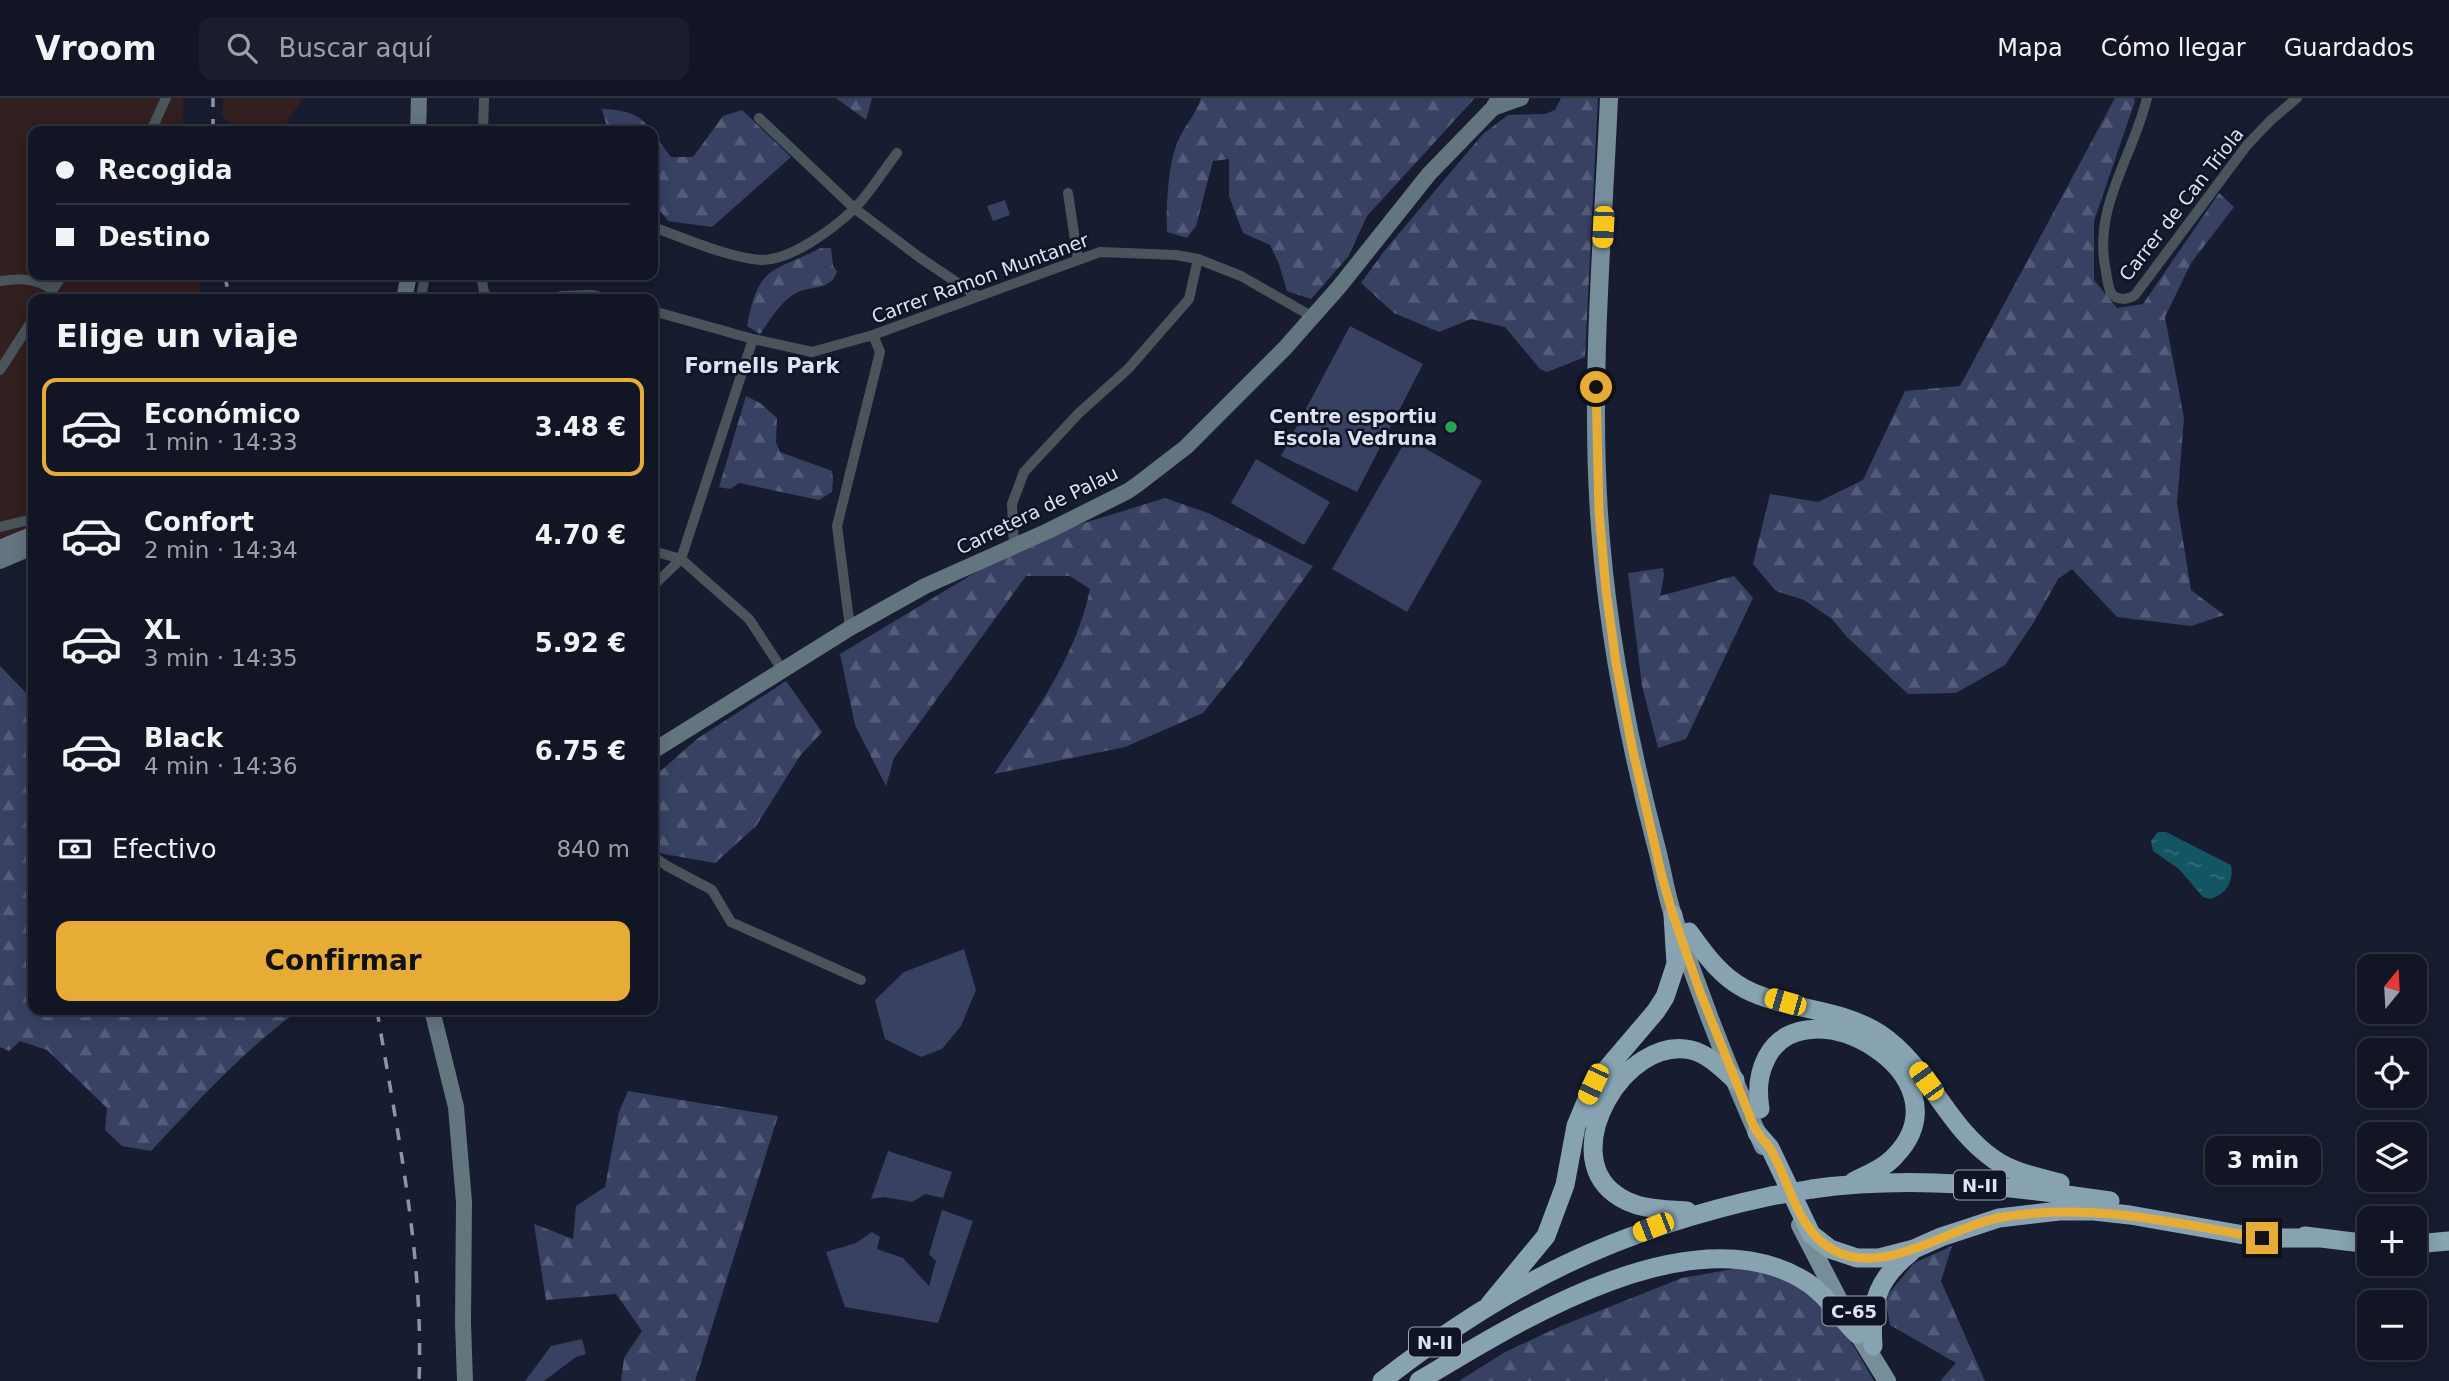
<!DOCTYPE html>
<html lang="es">
<meta charset="utf-8">
<style>
:root{--surface:#111524;--page:#1a1e2c;--text:#f1f3f6;--muted:#9c9fa6;--line:#303441;--accent:#e6ac36}
body{margin:0;font-family:"DejaVu Sans",sans-serif;background:var(--page);color:var(--text);height:100vh;display:flex;flex-direction:column;font-size:26px;white-space:nowrap}
*{box-sizing:border-box;margin:0}
p{font-size:23px;color:var(--muted)}
.icon{flex:none;width:38px;height:38px;fill:none;stroke:currentColor;stroke-width:2;stroke-linecap:round;stroke-linejoin:round}
.map{position:relative;flex:1;overflow:hidden}
.side{position:absolute;left:28px;top:196px;width:630px;height:721px;display:flex;flex-direction:column;background:var(--surface);border-radius:14px;box-shadow:0 4px 18px #0003,0 0 0 2px var(--line)}
.side>*{flex:none}
.guide{position:absolute;left:28px;top:28px;width:630px;height:154px;border-radius:14px;box-shadow:0 4px 18px #0003,0 0 0 2px var(--line);display:grid;align-content:center;height:154px;padding:0 28px;background:var(--surface)}
.needle{width:46px;rotate:18deg}
.fabs{position:absolute;left:2357px;top:856px;display:grid;gap:14px}
.fabs a{display:grid;place-items:center;width:70px;height:70px;border-radius:14px;background:var(--surface);box-shadow:0 4px 18px #0003,0 0 0 2px var(--line);font-size:35px}
.end{position:absolute;width:32px;height:32px;margin:-16px;border:9px solid #e6ac36;background:#111;box-shadow:0 0 0 4px #111}
.from{border-radius:50%}
.bubble{position:absolute;height:49px;border-radius:14px;background:var(--surface);box-shadow:0 4px 18px #0003,0 0 0 2px var(--line);font-size:23px;font-weight:700;line-height:49px;text-align:center}
.car{position:absolute;width:21px;height:42px;margin:-21px -10px;border-radius:9px;box-shadow:0 0 5px 2px #0007;background:linear-gradient(#f5c518 24%,#345 0 40%,#f5c518 0 76%,#345 0 86%,#f5c518 0)}
.guide b{display:flex;align-items:center;gap:24px;height:66px;font-size:26px}
.guide b+b{border-top:2px solid var(--line)}
.guide i{width:18px;height:18px;background:var(--text)}
ul{padding:0;list-style:none}
li{display:flex;align-items:center;gap:21px;height:98px;margin:0 14px 10px;padding:0 14px;border:4px solid transparent;border-radius:14px}
li div{flex:1}
li b{display:block;font-size:26px}
li em{font-style:normal;font-weight:700}
li.on{border-color:var(--accent)}
li>.icon{width:63px;height:63px;stroke-width:1.5}
h2{padding:0 28px;font-size:32px;line-height:84px}
.pay{display:flex;align-items:center;gap:18px;height:77px;padding:0 28px;font-size:26px}
.pay p{margin-inline-start:auto}
.button{display:flex;gap:14px;margin-top:auto;padding:14px 28px}
.button a{flex:1;height:80px;border-radius:14px;background:var(--accent);color:#111;font-size:28px;font-weight:700;line-height:80px;text-align:center}
header{display:flex;align-items:center;gap:42px;box-sizing:border-box;height:98px;padding:0 35px;background:var(--surface);border-bottom:2px solid var(--line)}
header strong{font-size:33px}
nav{display:flex;gap:38px;margin-inline-start:auto;font-size:24px}
.search{width:490px;height:63px;background:var(--page);display:flex;align-items:center;gap:18px;box-sizing:border-box;padding:0 24px;border-radius:14px;color:var(--muted);font-size:26px}
.map>svg:first-child{display:block}
</style>
<header>
<strong>Vroom</strong>
<div class="search"><svg class="icon" aria-label="search" viewBox="0 0 24 24"><circle cx="10" cy="10" r="6"/><path d="M15 15l6 6"/></svg>Buscar aquí</div>
<nav><a>Mapa</a><a>Cómo llegar</a><a>Guardados</a></nav>
</header>
<div class="map">
<svg width="2449" height="1283" viewBox="0 0 2449 1283">
<defs>
<pattern id="forest-firs" width="22" height="20" patternUnits="userSpaceOnUse" patternTransform="scale(1.75)"><rect width="22" height="20" fill="#384162"/><path d="M5 1l3.5 6h-7zM16 11l3.5 6h-7z" fill="#545c79"/></pattern>
<pattern id="water-ripples" width="26" height="14" patternUnits="userSpaceOnUse" patternTransform="scale(1.75)"><rect width="26" height="14" fill="#145564"/><path d="M2 4q2-2 4 0t4 0M15 11q2-2 4 0t4 0" fill="none" stroke="#366d7a"/></pattern>
</defs>
<rect width="100%" height="100%" fill="#171c30"/>
<path fill="#321f20" d="M0,0h183l1,33h-151v144h165l5,24h-170v242l-33,14z
M223,0h80l-22,33h-40l-19,-14z"/>
<path fill="#384162" d="M1005,102l5,15 -17,6 -6,-15z
M1350,228l73,38 -66,128 -76,-36z
M1407,340l75,43 -75,131 -75,-43z
M1256,361l74,43 -26,43 -73,-42z
M964,851l12,41 -15,36 -19,23 -21,8 -36,-18 -10,-39 29,-28z
M888,1053l64,21 -9,26 -18,-4 -13,8 -28,-5 -13,2z
M942,1112l31,11 -35,102 -93,-16 -19,-55 30,-9 16,-11 8,5 -3,12 26,9 26,28 7,-25 -7,-7z
M582,1241l4,15 -10,3 -32,24h-19l26,-35z"/>
<path fill="url(#forest-firs)" d="M836,0h36l-6,22z
M1201,0h274l-108,118 -19,41 -37,42 -24,-8 -8,-27 -9,-19 -27,-12 -14,-37v-37l-16,2 -17,65 -9,12 -20,-6c-1,-25 1,-66 10,-89 7,-17 19,-28 24,-45z
M1561,0h37l-13,259 -38,15 -7,-3 -35,-42 -34,-8 -32,13 -45,-19 -33,-30 24,-33 98,-116 25,-19 37,-1 10,-4z
M2115,0h19l1,3 -41,120v59l23,28 26,-4 76,-111 15,14 -43,56 -26,54 19,101 -7,85 14,87 33,25 -33,11 -74,-9 -45,-48 -14,10 -24,43 -29,43 -49,28 -48,1 -61,-57 -15,-18 -28,-19 -28,-9 -23,-27 17,-70 48,8 45,-22 42,-89 55,-5z
M602,11c21,1 37,3 50,22h-44z
M742,12l49,47 -79,70 -44,-6 -15,-19v-69l18,24h22l30,-41z
M821,150h10l2,18 4,5c-5,20 -26,14 -41,22 -15,8 -26,27 -36,41l-13,-8c12,-62 24,-53 74,-78z
M746,298l14,7 17,15 -1,24 4,10 52,19 1,9 -1,12 -13,8 -80,-17 -9,6 -11,-2z
M1165,400l43,15 105,53 -72,100 -38,47 -78,34 -131,27c38,-57 82,-116 96,-185l-20,-13h-44l-132,182 -8,28 -31,-61 -15,-71 189,-114z
M1663,470l1,8 -4,20 74,-20 19,22 -67,141 -28,9 -16,-62 -14,-113z
M0,568l33,34v310h266c-55,40 -102,92 -148,141l-29,-5 -17,-16 2,-22 -60,-58 -27,-9 -11,10 -9,-4z
M786,583l36,51 -22,24 -44,70 -41,37 -62,-11v-71l3,-6 41,-36z
M628,993l150,25 -83,265h-74l3,-23 18,-27 -26,-37 -70,6 -12,-76 39,15 3,-33 29,-19 14,-75z
M1952,1148l-11,35 44,100h-45l16,-18 -66,-38 -5,-27 29,-35z
M1745,1169c24,8 53,17 73,34 23,20 41,54 56,80h-415l46,-29 56,-26 121,-48z"/>
<path fill="url(#water-ripples)" d="M2158,734h8l65,33c3,16 -4,29 -21,34l-7,-2 -24,-28 -26,-18 -2,-10z"/>
<g fill="none" stroke-linecap="round" stroke-linejoin="round">
<path stroke="#4a555b" stroke-width="10" d="M2147,0c-14,59 -55,110 -41,173 1,7 2,16 5,22 6,8 17,7 24,2l112,-150 24,-25 26,-22
M759,20l95,90 65,49 58,39
M151,33l15,-33
M483,33l1,-33
M1068,95l10,67
M653,129c31,11 76,31 108,33 29,1 72,-31 93,-51 16,-16 29,-38 43,-56
M481,177l3,17 5,7
M0,183c20,-3 36,-3 53,9
M47,201l15,-24
M421,201l4,-24
M558,201l3,-3 32,-1 16,4
M653,213l100,28 59,13 61,-17 227,-83 76,3 22,4 43,17 72,41
M0,272l33,-51
M0,429l33,-8
M1014,448l-2,-42 12,-32 55,-59 49,-44 61,-70 9,-40
M653,453l28,8 68,60 34,52
M653,488l28,-27 72,-220
M850,530l-13,-102 43,-174 -7,-17
M653,758l14,10 45,24 19,32 130,58"/>
<path stroke="#63757e" stroke-width="16" d="M1493,10l28,-10
M418,33l1,-33
M404,201l5,-24
M0,450l33,-14
M0,463l33,-14
M653,653l197,-123 75,-42 123,-55 80,-40 10,-7 48,-37 99,-99 54,-61 90,-113 64,-66 6,-10
M432,912l24,97 8,95 -1,121 2,58"/>
<path stroke="#768d9a" stroke-width="18" d="M1609,0c-6,138 -19,277 -10,415 7,112 28,221 56,329 7,24 10,49 18,73 26,78 56,156 90,231
M1800,1127l47,91 40,65"/>
<path stroke="#87a3b2" stroke-width="19" d="M1689,834c16,22 31,44 56,57 43,22 94,18 135,45 49,33 66,93 115,126 19,13 43,17 65,23
M1760,1011c-3,-19 -2,-35 7,-52 40,-76 205,19 128,99 -11,12 -26,18 -41,25
M1757,1035l13,15 41,86 19,15 27,9h22l35,-9 27,-12 58,-19 60,-7h35l36,4 131,23h56
M1812,1091c100,-14 199,-3 298,12
M1687,1113c-25,-2 -51,-1 -72,-17 -58,-42 10,-159 76,-144 17,4 31,18 44,30
M2305,1138l65,8
M2415,1146l34,-3
M1489,1207l57,-69 19,-51 11,-59 17,-41 63,-74 9,-14 11,-33 -3,-49
M1873,1248c-3,-43 4,-67 38,-94
M1382,1283c124,-97 235,-152 389,-185
M1419,1283c98,-59 267,-166 381,-103 27,15 36,36 57,56"/>
<path stroke="#8f94a4" stroke-width="3.5" stroke-dasharray="12 12" stroke-linecap="butt" d="M213,33v-33
M225,177l4,24
M377,912c20,121 47,248 42,371"/>
<path stroke="#87a3b2" stroke-width="19" d="M1771,1098l41,-7"/>
</g>
<g fill="none" stroke-linecap="round" stroke-linejoin="round">
<path stroke="#e6ac36" stroke-width="9" d="M1596,289l3,125 7,78 10,73 16,84 30,130 11,38 27,77 49,122c2,6 5,14 9,19 3,6 10,11 13,17 20,34 26,82 64,101 52,26 115,-25 168,-34 88,-15 171,6 259,21"/>
</g>
<circle fill="#2e9e5b" stroke="#0f1326" stroke-width="2.5" cx="1451" cy="329" r="7"/>
<g text-anchor="middle" dominant-baseline="central" stroke-width="5" stroke-linejoin="round" paint-order="stroke">
<g fill="#0f1326" stroke="#a0a5b3" stroke-width="2">
<rect x="1954" y="1072.5" width="52" height="29" rx="5"/>
<rect x="1822.5" y="1198.5" width="63" height="29" rx="5"/>
<rect x="1409" y="1229.5" width="52" height="29" rx="5"/>
</g>
<g font-size="18" font-weight="bold" fill="#dee3f0">
<text x="1980" y="1087">N-II</text>
<text x="1854" y="1213">C-65</text>
<text x="1435" y="1244">N-II</text>
</g>
<g font-size="19" fill="#dee3f0" stroke="#0f1326">
<text transform="translate(2181 106) rotate(-52)">Carrer de Can Triola</text>
<text transform="translate(980 180) rotate(-20)">Carrer Ramon Muntaner</text>
<text transform="translate(1037 412) rotate(-26)">Carretera de Palau</text>
</g>
<g font-size="19" font-weight="bold" fill="#dee3f0" stroke="#0f1326" text-anchor="end">
<text x="1437" y="318">Centre esportiu<tspan x="1437" dy="22">Escola Vedruna</tspan></text>
</g>
<g font-size="21" font-weight="bold" fill="#dee3f0" stroke="#0f1326">
<text x="762" y="268">Fornells Park</text>
</g>
</g>
</svg>
<div class="fabs">
<a><svg class="needle" viewBox="-14 -14 28 28"><path d="M0-13l5 13h-10z" fill="#e53935"/><path d="M0 13l5-13h-10z" fill="#9c9fa6"/></svg></a>
<a><svg class="icon" aria-label="locate" viewBox="0 0 24 24"><circle cx="12" cy="12" r="6"/><path d="M12 2v4M12 18v4M2 12h4M18 12h4"/></svg></a>
<a><svg class="icon" aria-label="layers" viewBox="0 0 24 24"><path d="M12 4l9 5-9 5-9-5zM3 14l9 5 9-5"/></svg></a>
<a>+</a>
<a>−</a>
</div>
<i class="end from" style="left:1596px;top:289px"></i>
<i class="end" style="left:2262px;top:1140px"></i>
<div class="bubble" style="left:2205px;top:1038px;width:116px">3 min</div>
<i class="car" style="left:1603px;top:129px;rotate:183deg"></i>
<i class="car" style="left:1785px;top:904px;rotate:286deg"></i>
<i class="car" style="left:1926px;top:983px;rotate:324deg"></i>
<i class="car" style="left:1593px;top:986px;rotate:205deg"></i>
<i class="car" style="left:1653px;top:1129px;rotate:249deg"></i>
<div class="guide">
<b><i class="from"></i>Recogida</b>
<b><i></i>Destino</b>
</div>
<section class="side">
<h2>Elige un viaje</h2>
<ul>
<li class="on"><svg class="icon" aria-label="car" viewBox="0 0 24 24"><path d="M5 17H2v-5l4-1 3-4h7l3 4 3 1v5h-3M9 17h6M6 11h13"/><circle cx="7" cy="17" r="2"/><circle cx="17" cy="17" r="2"/></svg><div><b>Económico</b><p>1 min · 14:33</p></div><em>3.48 €</em></li>
<li><svg class="icon" aria-label="car" viewBox="0 0 24 24"><path d="M5 17H2v-5l4-1 3-4h7l3 4 3 1v5h-3M9 17h6M6 11h13"/><circle cx="7" cy="17" r="2"/><circle cx="17" cy="17" r="2"/></svg><div><b>Confort</b><p>2 min · 14:34</p></div><em>4.70 €</em></li>
<li><svg class="icon" aria-label="car" viewBox="0 0 24 24"><path d="M5 17H2v-5l4-1 3-4h7l3 4 3 1v5h-3M9 17h6M6 11h13"/><circle cx="7" cy="17" r="2"/><circle cx="17" cy="17" r="2"/></svg><div><b>XL</b><p>3 min · 14:35</p></div><em>5.92 €</em></li>
<li><svg class="icon" aria-label="car" viewBox="0 0 24 24"><path d="M5 17H2v-5l4-1 3-4h7l3 4 3 1v5h-3M9 17h6M6 11h13"/><circle cx="7" cy="17" r="2"/><circle cx="17" cy="17" r="2"/></svg><div><b>Black</b><p>4 min · 14:36</p></div><em>6.75 €</em></li>
</ul>
<div class="pay"><svg class="icon" aria-label="cash" viewBox="0 0 24 24"><path d="M3 7h18v10H3z"/><circle cx="12" cy="12" r="2"/></svg>Efectivo<p>840 m</p></div>
<div class="button"><a>Confirmar</a></div>
</section>
</div>
